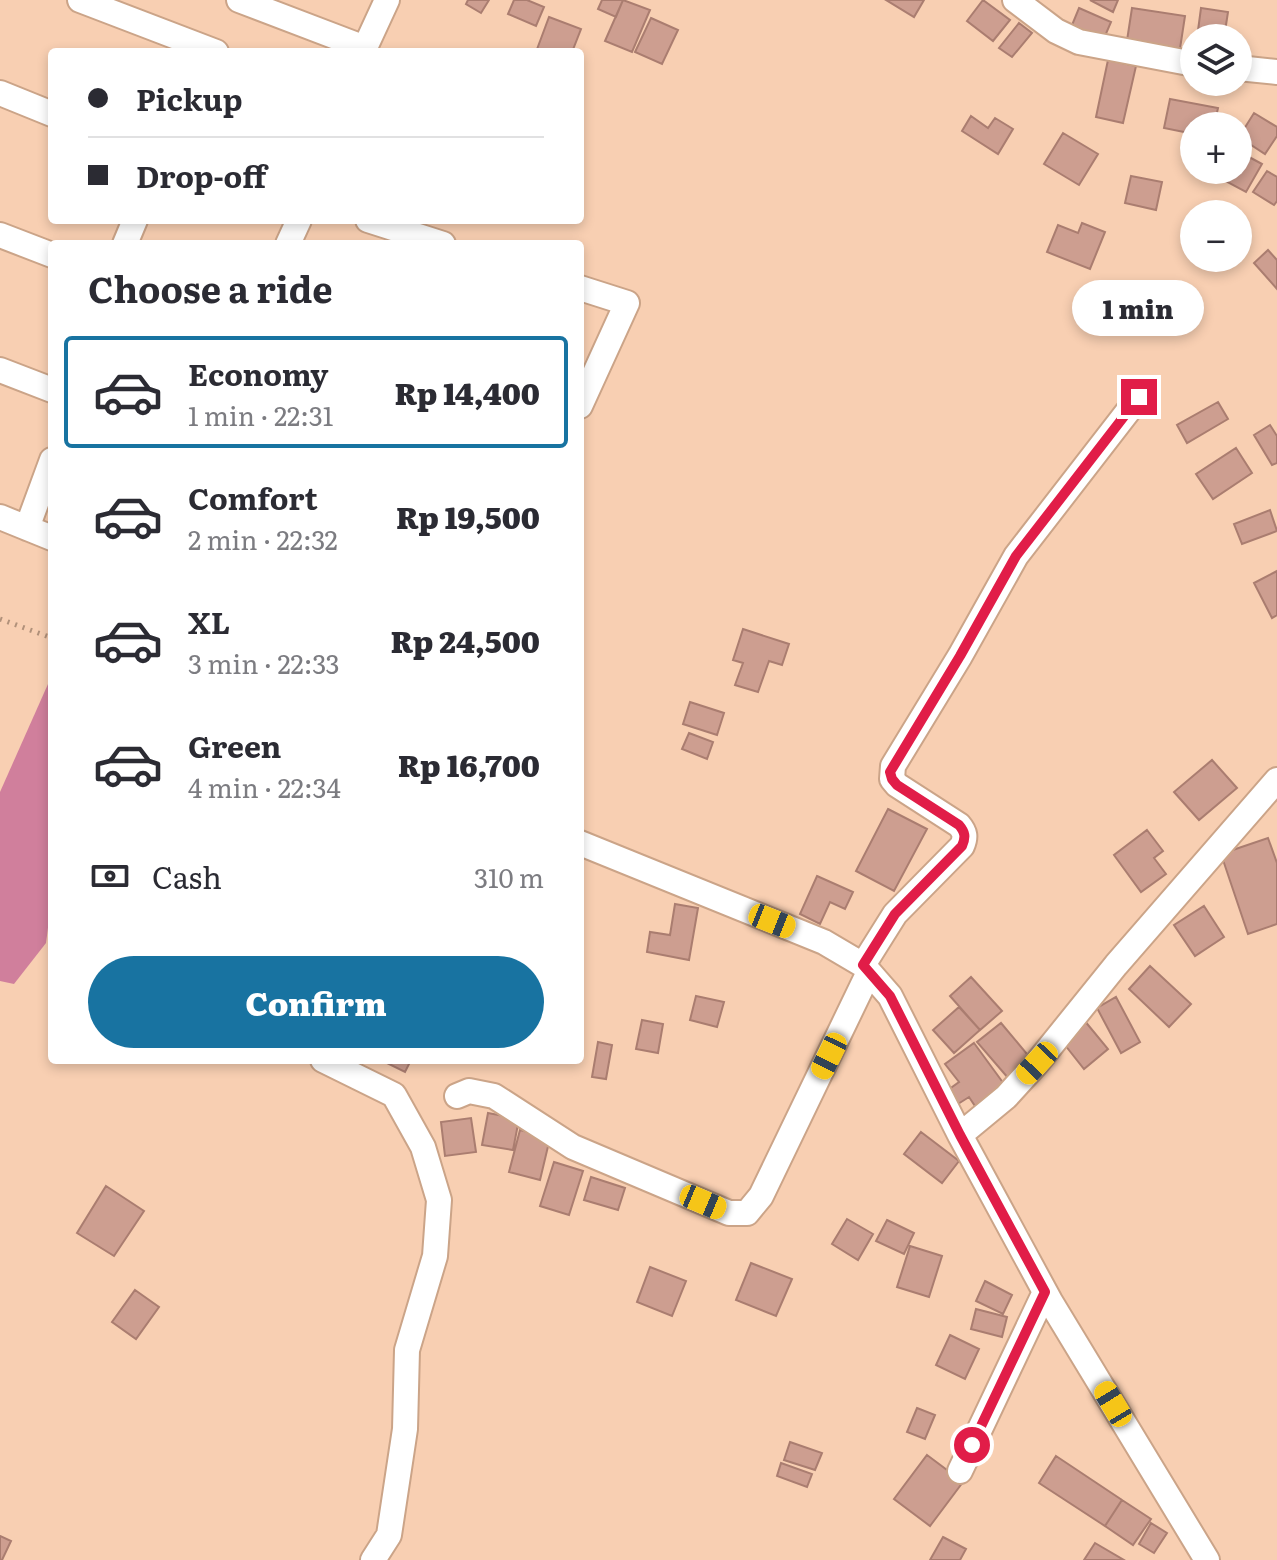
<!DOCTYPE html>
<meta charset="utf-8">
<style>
:root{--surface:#fff;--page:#f7f7f7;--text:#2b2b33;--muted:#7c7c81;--line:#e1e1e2;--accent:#1873a1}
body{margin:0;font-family:Literata,serif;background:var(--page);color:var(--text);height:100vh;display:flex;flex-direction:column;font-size:30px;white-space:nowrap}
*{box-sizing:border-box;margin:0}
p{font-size:26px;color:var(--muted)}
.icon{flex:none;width:44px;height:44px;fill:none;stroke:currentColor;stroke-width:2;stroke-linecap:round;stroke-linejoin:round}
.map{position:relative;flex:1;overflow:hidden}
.details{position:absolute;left:48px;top:240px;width:536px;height:824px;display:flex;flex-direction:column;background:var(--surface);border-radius:8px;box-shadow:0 4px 12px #0003}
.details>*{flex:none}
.guide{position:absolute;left:48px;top:48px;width:536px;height:176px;border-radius:8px;box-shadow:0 4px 12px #0003;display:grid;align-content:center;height:176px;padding:0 40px;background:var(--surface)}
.controls{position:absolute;left:1180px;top:24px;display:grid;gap:16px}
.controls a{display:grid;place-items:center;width:72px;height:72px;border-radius:50%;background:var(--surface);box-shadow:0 4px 12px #0003;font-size:40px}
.end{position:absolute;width:36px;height:36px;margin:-18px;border:10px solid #e11d48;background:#fff;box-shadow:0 0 0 4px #fff}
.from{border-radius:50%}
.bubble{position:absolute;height:56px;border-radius:28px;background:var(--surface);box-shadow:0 4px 12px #0003;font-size:26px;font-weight:800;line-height:56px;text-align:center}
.car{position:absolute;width:24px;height:48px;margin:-24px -12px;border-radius:10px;box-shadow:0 0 6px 2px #0007;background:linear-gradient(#f5c518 24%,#345 0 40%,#f5c518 0 76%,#345 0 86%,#f5c518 0)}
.guide b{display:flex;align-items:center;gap:28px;height:76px;font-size:30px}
.guide b+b{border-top:2px solid var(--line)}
.guide i{width:20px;height:20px;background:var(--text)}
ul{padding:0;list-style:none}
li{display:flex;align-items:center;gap:24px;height:112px;margin:0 16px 12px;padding:0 24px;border:4px solid transparent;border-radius:8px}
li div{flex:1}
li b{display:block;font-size:30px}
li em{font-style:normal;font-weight:800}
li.selected{border-color:var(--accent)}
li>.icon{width:72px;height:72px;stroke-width:1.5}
h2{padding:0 40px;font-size:36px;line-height:96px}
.pay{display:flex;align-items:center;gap:20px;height:88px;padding:0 40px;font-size:30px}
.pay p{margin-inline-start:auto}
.primary-button{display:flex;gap:16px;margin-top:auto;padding:16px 40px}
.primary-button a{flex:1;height:92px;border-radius:48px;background:var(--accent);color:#fff;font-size:32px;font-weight:800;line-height:92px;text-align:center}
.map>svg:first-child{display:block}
</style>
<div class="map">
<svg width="1277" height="1560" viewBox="0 0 1277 1560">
<rect width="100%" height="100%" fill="#f8cfb2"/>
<path fill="#d07f9c" d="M52,675v222l-6,46 -32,41 -14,-3v-189z"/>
<path fill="#cd9e90" stroke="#aa7d70" stroke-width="2" d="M468,0h21l-8,13 -15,-9z
M514,0h13l17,7 -8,19 -28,-12z
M602,0h21l-7,17 -18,-8z
M623,0l27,10 -18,42 -27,-11z
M886,0h38l-10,17z
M983,0l27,20 -17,21 -26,-20z
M1090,0h28l-5,12z
M1079,8l32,14 -9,21 -32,-13z
M1132,8l53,8 -6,39 -53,-8z
M1201,8l27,4 -4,26h-27z
M549,17l32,12 -9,23h-36z
M651,18l27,12 -16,34 -27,-12z
M1019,23l13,10 -20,24 -13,-9z
M1108,60l28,6 -13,57 -27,-6z
M1170,99l48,9 -4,18h-20v8l-30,-6z
M1254,113l23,14v9l-12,18 -26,-17z
M971,116l17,12 7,-10 18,11 -15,25 -36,-23z
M1063,133l35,21 -19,31 -35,-21z
M1238,151l24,13 -16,28 -30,-16 4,-6h18z
M1267,171l10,6v24l-3,4 -21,-13z
M1131,176l31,6 -6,28 -31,-7z
M1082,223l23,9 -15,37 -43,-17 11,-27 20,8z
M1268,250l9,10v29l-23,-26z
M1218,402l10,17 -41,24 -10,-18z
M1270,425l7,11v27l-5,2 -18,-30z
M1236,448l16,25 -39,26 -17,-25z
M1270,510l7,21 -35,13 -8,-20z
M1277,571v44l-5,3 -18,-35z
M743,629l46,15 -7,21 -13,-4 -11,31 -23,-7 8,-22 -10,-3z
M690,702l34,11 -7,22 -34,-11z
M689,733l24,9 -6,17 -25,-10z
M1212,760l25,28 -38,32 -25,-28z
M888,809l39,20 -33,62 -38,-20z
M1147,830l16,21 -9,7 12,16 -25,18 -27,-37z
M1268,838l9,25v61l-29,10 -27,-80z
M817,876l36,16 -8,17 -15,-7 -10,22 -20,-10z
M675,904l23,4 -9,52 -42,-8 3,-20 20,3z
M1204,906l20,31 -29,19 -21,-31z
M1150,966l41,38 -22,23 -40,-38z
M971,977l31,34 -22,19 -30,-34z
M696,996l28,6 -7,25 -27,-7z
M1116,997l24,45 -19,11 -24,-45z
M959,1007l21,23 -26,23 -21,-23z
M642,1020l21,4 -5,29 -22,-4z
M1084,1020l24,29 -24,20 -23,-29z
M1001,1023l31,37 -23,19 -32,-37z
M598,1042l14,3 -6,34 -14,-2z
M974,1043l30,41 -29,22 -6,-9 -11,7 -10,-14 11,-8 -14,-18z
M381,1060h30l-6,12z
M488,1113l31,6 -6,31 -31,-5z
M471,1118l5,34 -31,4 -4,-34z
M520,1130l30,8 -10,42 -31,-8z
M921,1132l38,29 -17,22 -38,-29z
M554,1162l29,9 -14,44 -29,-9z
M591,1177l34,11 -7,22 -34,-10z
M106,1186l38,25 -30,45 -37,-23z
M847,1219l26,15 -15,26 -26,-16z
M887,1220l27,13 -10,21 -28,-13z
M910,1246l32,10 -13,41 -32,-10z
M751,1263l41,16 -16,37 -40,-16z
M650,1267l36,14 -14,35 -35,-14z
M985,1281l27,14 -9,19 -27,-13z
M135,1290l24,17 -23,32 -24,-17z
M976,1309l31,8 -5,20 -31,-8z
M950,1335l29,14 -14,30 -29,-14z
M917,1408l18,7 -10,24 -18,-7z
M790,1442l32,11 -7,17 -31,-10z
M927,1455l36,27 -33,44 -36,-27z
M1056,1456l66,44 -17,26 -66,-43z
M781,1463l31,11 -5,13 -30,-11z
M1122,1500l29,19 -18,26 -28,-19z
M1151,1523l16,10 -13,20 -15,-9z
M0,1536l11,5 -9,19h-2z
M943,1537l23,12 -6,11h-30z
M1095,1543l29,17h-40z"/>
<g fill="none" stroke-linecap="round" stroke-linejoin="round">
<g stroke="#cba488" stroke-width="28">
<path id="minor" d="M80,0l136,52
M239,0l126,48
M1015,0l41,31 23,11 115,22
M363,52l24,-52
M1238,68l39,4
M0,93l52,21
M368,220l75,24
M0,235l52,20
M125,244l10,-24
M288,244l11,-24
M580,288l47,15 -47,103
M0,370l52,20
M0,517l52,21
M27,528l25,-68
M580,843l244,99 39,23 27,31 70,139 90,166 157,259
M863,965l32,-51 67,-68c4,-9 3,-14 -3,-21l-62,-40 -5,-6 1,-13 67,-110 56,-100 123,-159
M323,1060l71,35 29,52 16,53 -4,56 -28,94 -2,79 -16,106 -16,25
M457,1096l12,-5 25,5 79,51 156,66h18l14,-17 108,-224
M960,1135l46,-38 31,-34 79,-98 161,-185
M960,1471l85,-179"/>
</g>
<path stroke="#b1917a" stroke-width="5" stroke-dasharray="2 6" stroke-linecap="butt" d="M0,619l52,19"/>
<use href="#minor" stroke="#fff" stroke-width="24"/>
</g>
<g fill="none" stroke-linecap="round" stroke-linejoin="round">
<path stroke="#e11d48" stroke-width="10" d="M972,1445l73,-153 -85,-157 -70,-139 -27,-31 32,-51 67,-68c4,-9 3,-14 -3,-21l-62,-40 -5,-6 -2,-7 70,-116 56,-100 123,-159"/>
</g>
</svg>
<div class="controls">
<a><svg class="icon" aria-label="layers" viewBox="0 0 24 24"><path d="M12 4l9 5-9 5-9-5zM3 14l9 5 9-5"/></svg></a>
<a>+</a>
<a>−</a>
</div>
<i class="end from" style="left:972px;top:1445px"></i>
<i class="end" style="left:1139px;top:397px"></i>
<div class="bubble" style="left:1072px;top:280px;width:132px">1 min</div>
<i class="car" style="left:772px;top:921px;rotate:112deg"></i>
<i class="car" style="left:829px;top:1056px;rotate:206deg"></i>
<i class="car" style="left:1037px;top:1063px;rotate:223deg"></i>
<i class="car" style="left:703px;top:1202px;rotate:113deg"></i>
<i class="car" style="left:1113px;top:1404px;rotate:329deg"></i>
<div class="guide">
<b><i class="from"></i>Pickup</b>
<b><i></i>Drop-off</b>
</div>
<section class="details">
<h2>Choose a ride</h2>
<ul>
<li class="selected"><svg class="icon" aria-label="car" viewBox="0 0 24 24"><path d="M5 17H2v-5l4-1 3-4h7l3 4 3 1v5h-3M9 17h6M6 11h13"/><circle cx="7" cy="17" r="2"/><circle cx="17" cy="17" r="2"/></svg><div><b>Economy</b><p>1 min · 22:31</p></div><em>Rp 14,400</em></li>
<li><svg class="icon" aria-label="car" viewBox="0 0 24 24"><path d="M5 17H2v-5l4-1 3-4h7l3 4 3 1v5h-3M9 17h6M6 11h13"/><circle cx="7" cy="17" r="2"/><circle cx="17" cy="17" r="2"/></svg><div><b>Comfort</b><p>2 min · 22:32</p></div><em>Rp 19,500</em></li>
<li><svg class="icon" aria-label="car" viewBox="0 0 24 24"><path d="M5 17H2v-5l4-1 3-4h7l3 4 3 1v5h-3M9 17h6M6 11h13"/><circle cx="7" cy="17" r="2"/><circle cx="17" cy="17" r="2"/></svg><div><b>XL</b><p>3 min · 22:33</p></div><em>Rp 24,500</em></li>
<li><svg class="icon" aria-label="car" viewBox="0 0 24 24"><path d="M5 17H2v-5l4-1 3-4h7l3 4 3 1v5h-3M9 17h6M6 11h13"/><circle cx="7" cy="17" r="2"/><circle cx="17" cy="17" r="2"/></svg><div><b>Green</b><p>4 min · 22:34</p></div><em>Rp 16,700</em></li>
</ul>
<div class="pay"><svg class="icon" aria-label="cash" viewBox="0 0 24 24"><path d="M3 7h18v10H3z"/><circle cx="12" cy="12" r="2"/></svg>Cash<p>310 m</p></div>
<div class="primary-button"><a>Confirm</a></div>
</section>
</div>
